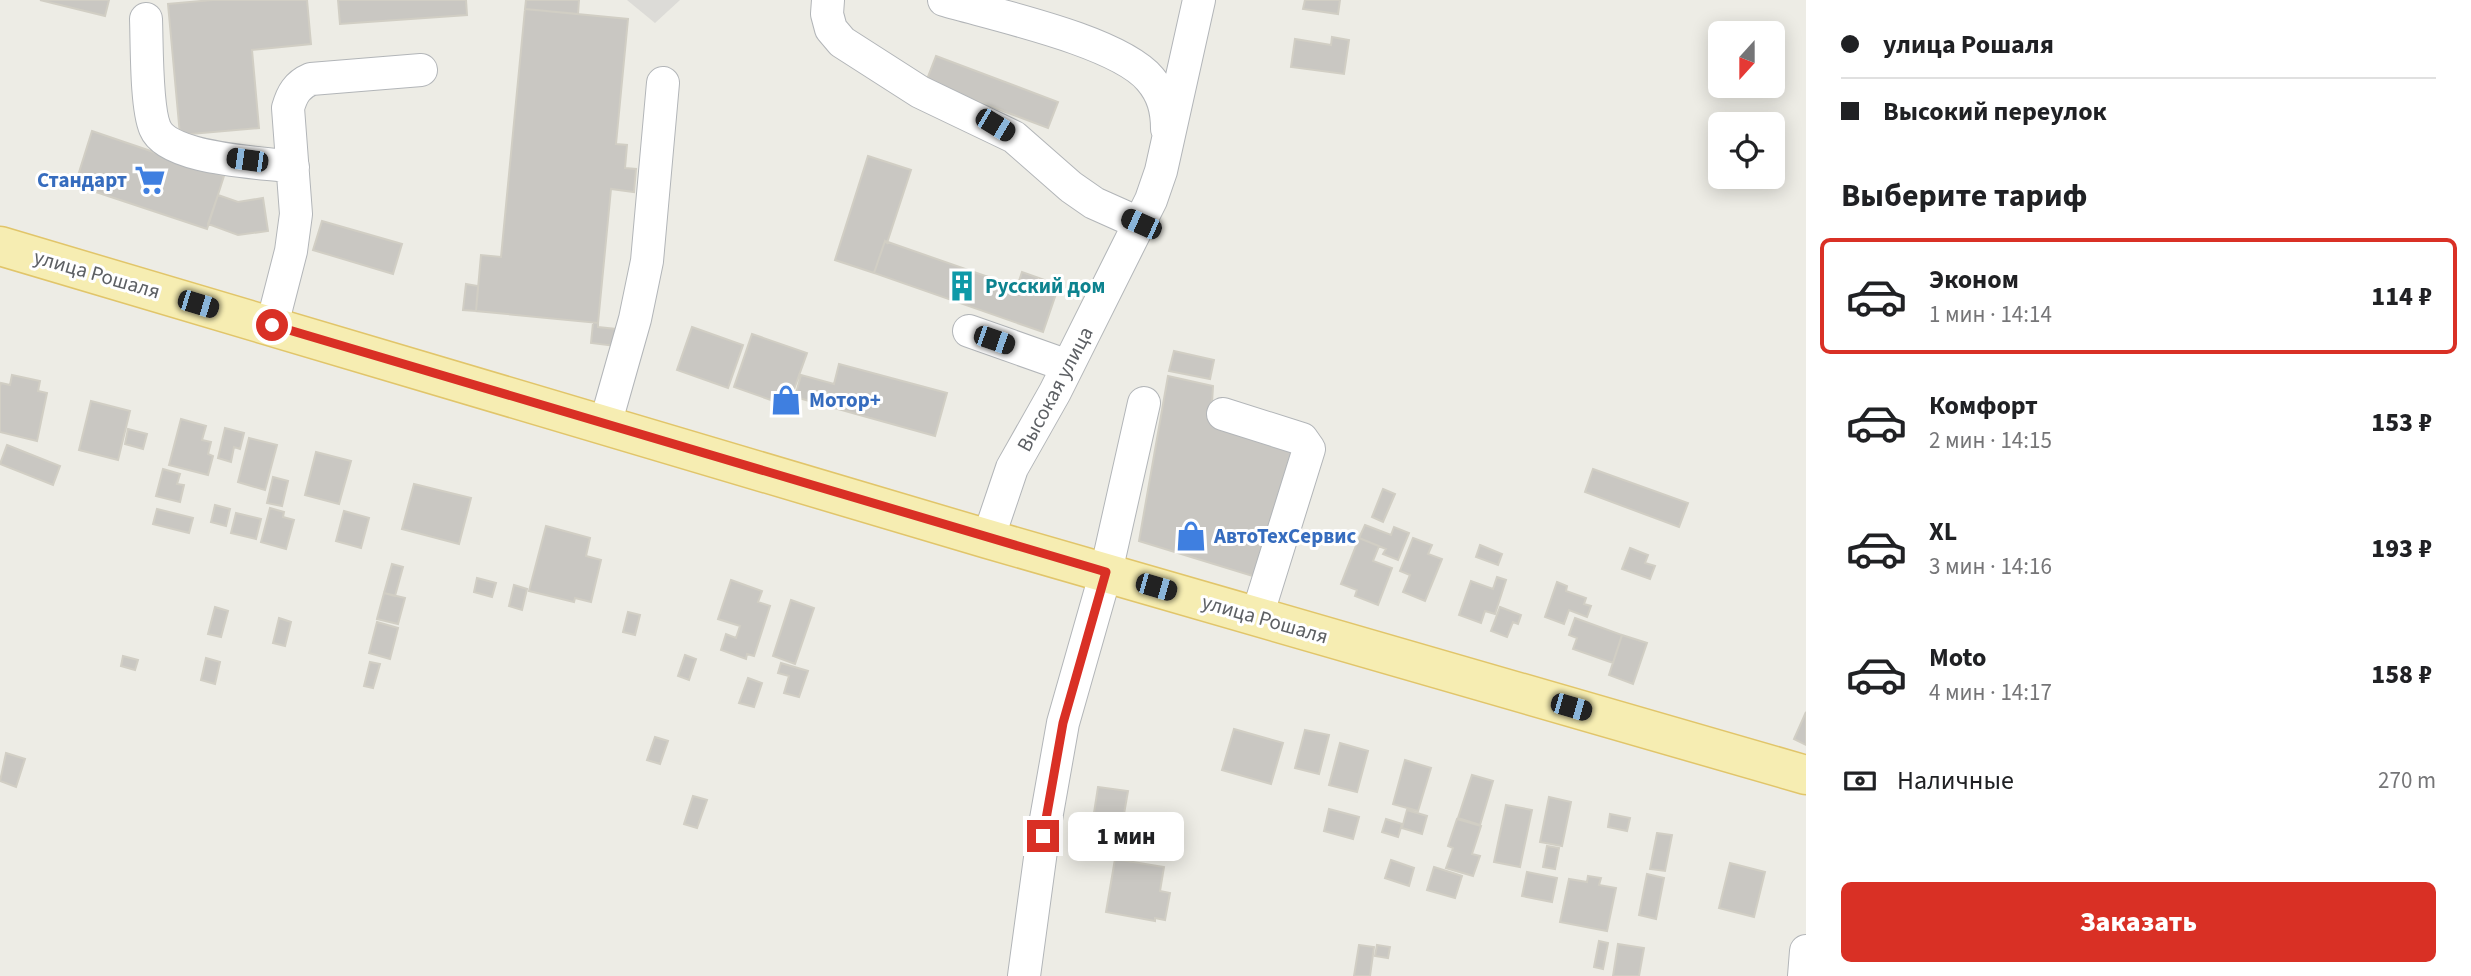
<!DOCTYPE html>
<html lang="ru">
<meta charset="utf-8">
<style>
:root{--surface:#fff;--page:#f6f6f6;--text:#202124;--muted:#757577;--line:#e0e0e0;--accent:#d93025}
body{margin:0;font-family:"Source Sans 3",sans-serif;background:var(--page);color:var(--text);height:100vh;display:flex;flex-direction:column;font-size:26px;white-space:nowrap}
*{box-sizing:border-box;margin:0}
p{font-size:23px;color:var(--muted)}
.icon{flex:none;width:38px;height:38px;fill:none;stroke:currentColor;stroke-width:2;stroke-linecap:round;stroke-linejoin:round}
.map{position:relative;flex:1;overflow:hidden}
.panel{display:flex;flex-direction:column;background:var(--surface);width:665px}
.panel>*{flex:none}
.banner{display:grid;align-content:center;height:154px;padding:0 35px;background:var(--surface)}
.needle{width:46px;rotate:201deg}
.controls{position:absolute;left:1708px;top:21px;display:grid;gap:14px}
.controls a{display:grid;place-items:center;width:77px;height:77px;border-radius:10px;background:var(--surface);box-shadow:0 4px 18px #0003;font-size:35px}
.end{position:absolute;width:32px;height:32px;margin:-16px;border:9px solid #d93025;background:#fff;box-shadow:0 0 0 4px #fff}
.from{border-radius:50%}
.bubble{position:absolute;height:49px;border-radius:10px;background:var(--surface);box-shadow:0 4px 18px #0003;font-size:23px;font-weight:800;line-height:49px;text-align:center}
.car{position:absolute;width:21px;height:42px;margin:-21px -10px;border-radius:9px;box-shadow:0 0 5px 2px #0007;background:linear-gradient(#222 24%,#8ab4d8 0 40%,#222 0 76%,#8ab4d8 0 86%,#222 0)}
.banner b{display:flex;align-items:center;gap:24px;height:66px;font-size:26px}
.banner b+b{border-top:2px solid var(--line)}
.banner i{width:18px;height:18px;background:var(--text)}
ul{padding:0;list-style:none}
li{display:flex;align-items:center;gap:21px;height:116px;margin:0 14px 10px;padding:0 21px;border:4px solid transparent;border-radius:10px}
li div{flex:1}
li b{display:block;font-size:26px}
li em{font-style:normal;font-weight:800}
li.active{border-color:var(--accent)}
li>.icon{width:63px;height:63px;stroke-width:1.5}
h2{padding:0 35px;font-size:32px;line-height:84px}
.pay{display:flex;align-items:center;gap:18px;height:77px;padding:0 35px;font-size:26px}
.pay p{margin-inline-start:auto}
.button{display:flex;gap:14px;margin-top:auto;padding:14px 35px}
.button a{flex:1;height:80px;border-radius:10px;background:var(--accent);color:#fff;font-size:28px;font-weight:800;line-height:80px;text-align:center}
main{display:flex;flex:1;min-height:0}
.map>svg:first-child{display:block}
</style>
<main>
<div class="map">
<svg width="1806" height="976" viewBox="0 0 1806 976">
<rect width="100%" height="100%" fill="#edece5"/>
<path fill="#dcdbd7" d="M627,0h53l-25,23z"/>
<path fill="#c9c7c2" stroke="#d1cec4" stroke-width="2" d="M40,0h69l-4,16z
M212,0h95l4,44 -59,6 7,78 -79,7 -12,-131z
M338,0h128l1,15 -127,9z
M526,0h53l-1,14 -53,-5z
M1305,0h35l-2,14 -35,-5z
M525,9l103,10 -12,125 11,1 -2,23 11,1 -2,23 -23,-3 -13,134 -122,-12 5,-56 20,2z
M1332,37l17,3 -5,34 -53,-7 4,-28 36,6z
M936,56l122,46 -10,26 -122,-46z
M92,131l132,45 -17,53 -132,-44z
M868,156l43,14 -24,73 -2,-2 -11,32 -39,-13z
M218,195l20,7 25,-4 5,33 -30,4 -30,-11z
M322,221l80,23 -9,30 -80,-24z
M885,241l132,46 5,-15 37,13 -16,47 -169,-59z
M466,284l12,2 -2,25 -13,-1z
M593,323h5v4l18,2 -1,17 -24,-3z
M692,327l51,18 -15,43 -51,-18z
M752,334l55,19 -19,53 -54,-19z
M1174,351l40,9 -4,19 -41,-8z
M839,364l108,29 -12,43 -140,-39 6,-22 33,9z
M12,375l28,6 -2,10 9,2 -10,48 -37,-9v-45l1,-4 9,2z
M1168,376l45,10 -2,35 87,27 -42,129 -117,-36z
M91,401l39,10 -12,49 -39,-10z
M181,419l25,7 -4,14 9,2 -3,12 5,2 -5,19 -39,-10z
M225,428l19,5 -4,16 -6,-2 -3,15 -13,-4z
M128,429l19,5 -4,15 -18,-5z
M249,438l28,7 -12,45 -27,-8z
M7,445l53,21 -7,19 -53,-21z
M316,452l35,9 -12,43 -34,-9z
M163,469l17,5 -3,10 7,1 -4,17 -24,-6z
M1593,469l95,34 -9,24 -94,-35z
M273,477l15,4 -6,25 -15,-3z
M414,484l57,14 -12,46 -57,-15z
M1383,489l12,5 -12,28 -11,-5z
M215,505l15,4 -4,17 -15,-4z
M270,508l14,4 -1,5 11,3 -8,29 -25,-7z
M157,509l36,9 -4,15 -36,-9z
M344,511l25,7 -8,30 -25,-7z
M236,513l25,6 -5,20 -25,-6z
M1365,525l26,10 3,-8 15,6 -11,27 -15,-6 3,-5 -27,-11z
M546,526l44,12 -4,18 15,4 -10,42 -16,-4 -1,4 -45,-11z
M1359,538l20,8 -6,15 19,7 -14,37 -23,-9 2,-6 -16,-6z
M1413,538l19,7 -4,9 14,5 -17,42 -22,-9 7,-17 -10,-4z
M1480,545l22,9 -4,11 -22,-8z
M1630,548l18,7 -3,8 10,3 -5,13 -28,-10z
M392,564l11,3 -8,29 -11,-3z
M1497,577l9,3 -11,34 -10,-3 -4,12 -22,-8 12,-34 22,8z
M477,578l19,5 -4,14 -18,-5z
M731,580l31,11 -4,11 12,4 -16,50 -7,-2 -1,5 -25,-9 5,-16 10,4 4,-12 -22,-7z
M1557,582l10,4 -1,5 20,7 -2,6 7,2 -4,11 -18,-7 -5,14 -19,-7z
M514,585l13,4 -5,21 -13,-4z
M384,593l21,5 -7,26 -21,-5z
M791,600l23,8 -19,56 -22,-8z
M215,607l13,4 -7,26 -13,-3z
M1500,607l21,8 -3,9 -5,-2 -6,15 -16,-6z
M628,612l12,3 -5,20 -12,-3z
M279,618l12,4 -6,24 -12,-3z
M1575,618l47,17 -9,28 -40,-14 4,-11 -8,-3z
M377,622l21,6 -8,31 -21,-6z
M1622,635l25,8 -14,41 -24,-9z
M685,655l11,4 -7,21 -11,-4z
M123,656l15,4 -3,10 -14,-4z
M206,658l14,4 -5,22 -14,-4z
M370,662l10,2 -7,24 -9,-2z
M781,663l27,8 -9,26 -15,-4 5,-17 -11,-3z
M748,678l14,5 -8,24 -15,-4z
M1806,712v33l-12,-6z
M1234,729l49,14 -12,41 -49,-14z
M1305,730l24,5 -10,39 -24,-6z
M655,737l13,4 -8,23 -13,-4z
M1340,743l28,8 -11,41 -28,-7z
M6,753l19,6 -9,28 -16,-6z
M1405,760l26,8 -13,43 -25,-7z
M1472,775l21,6 -13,44 -22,-7z
M1098,787l30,4 -8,46 -29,-5z
M693,796l14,4 -10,28 -13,-4z
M1549,797l22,5 -9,44 -22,-4z
M1506,805l26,5 -12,57 -26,-5z
M1329,809l30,8 -6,22 -29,-8z
M1407,810l20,6 -5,18 -20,-6z
M1610,814l20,4 -3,13 -19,-4z
M1386,819l16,5 -4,13 -16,-5z
M1457,819l24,7 -9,28 8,2 -7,20 -27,-8 7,-20 -5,-2z
M1657,833l15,2 -7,36 -15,-2z
M1547,846l12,2 -4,21 -12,-2z
M1115,859l49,8 -4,24 10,2 -5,27 -10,-2v3l-49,-9z
M1391,860l23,8 -5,18 -24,-8z
M1730,863l35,9 -11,45 -35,-9z
M1434,867l28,9 -7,22 -28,-8z
M1527,872l30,6 -5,24 -30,-6z
M1647,874l17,4 -8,41 -17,-4z
M1588,876l13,2 -2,7 17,3 -9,43 -47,-9 9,-43 18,3z
M1599,941l9,2 -5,26 -9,-2z
M1618,944l26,4 -5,28h-26z
M1359,945l15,2 -4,29h-16z
M1377,945l13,2 -2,11 -13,-2z"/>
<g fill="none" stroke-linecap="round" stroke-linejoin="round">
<g stroke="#b2b5b8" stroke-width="34">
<path id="minor" d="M828,0l-1,14 4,15 11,13 78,50 94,45 57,50 23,16 47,21
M944,0c51,15 174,41 206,79 13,15 17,31 17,50
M146,19c1,26 0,88 9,109 13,32 106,34 138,39
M272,325l19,-74 5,-37 -8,-106c4,-14 9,-23 23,-29l110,-9
M969,331l99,35
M1223,414l79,25 7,10 -52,167
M605,425l30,-106 12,-58 16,-178
M988,539l24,-71 43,-76 96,-192 10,-29 38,-171
M1024,976l19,-140 20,-113 43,-151 38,-169
M1804,976l2,-25"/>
</g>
<g stroke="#e1c56a" stroke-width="41">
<path id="major" d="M0,246l988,293 818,236"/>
</g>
<use href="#minor" stroke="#fff" stroke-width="32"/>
<use href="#major" stroke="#f6edb2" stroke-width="38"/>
</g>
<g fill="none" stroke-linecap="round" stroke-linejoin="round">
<path stroke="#d93025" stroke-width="9" d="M272,325l834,247 -43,151 -20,113"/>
</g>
<defs>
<g id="supermarket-bare" transform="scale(2.415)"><path d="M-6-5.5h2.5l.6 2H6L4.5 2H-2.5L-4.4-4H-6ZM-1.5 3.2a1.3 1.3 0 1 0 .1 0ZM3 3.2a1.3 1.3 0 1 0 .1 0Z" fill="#3f7fe0" stroke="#fff" stroke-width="2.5" paint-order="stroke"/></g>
<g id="building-bare" transform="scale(2.415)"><path d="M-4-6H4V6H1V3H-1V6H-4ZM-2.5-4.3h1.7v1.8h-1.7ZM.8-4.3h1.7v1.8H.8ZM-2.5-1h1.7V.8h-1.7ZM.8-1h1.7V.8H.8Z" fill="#0f9aa8" stroke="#fff" stroke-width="2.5" paint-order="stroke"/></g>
<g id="shop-bare" transform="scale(2.415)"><path d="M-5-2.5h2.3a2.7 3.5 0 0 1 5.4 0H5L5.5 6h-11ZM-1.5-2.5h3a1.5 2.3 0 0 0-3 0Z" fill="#3f7fe0" stroke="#fff" stroke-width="2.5" paint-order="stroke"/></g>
</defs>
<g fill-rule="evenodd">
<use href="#supermarket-bare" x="150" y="180"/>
<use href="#building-bare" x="962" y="286"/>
<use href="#shop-bare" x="786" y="400"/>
<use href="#shop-bare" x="1191" y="536"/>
</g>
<g text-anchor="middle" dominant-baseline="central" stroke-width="6" stroke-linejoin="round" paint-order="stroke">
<g font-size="21" font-weight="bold" fill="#366cbe" stroke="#fff" text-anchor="start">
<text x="127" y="180" text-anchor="end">Стандарт</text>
<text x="809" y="400">Мотор+</text>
<text x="1214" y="536">АвтоТехСервис</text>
</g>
<g font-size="21" fill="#5d6064" stroke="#fff">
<text transform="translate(97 274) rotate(16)">улица Рошаля</text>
<text transform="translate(1055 389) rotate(-62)">Высокая улица</text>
<text transform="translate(1265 619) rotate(16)">улица Рошаля</text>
</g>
<g font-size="21" font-weight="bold" fill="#0d838f" stroke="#fff" text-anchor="start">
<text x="985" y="286">Русский дом</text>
</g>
</g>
</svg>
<div class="controls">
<a><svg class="needle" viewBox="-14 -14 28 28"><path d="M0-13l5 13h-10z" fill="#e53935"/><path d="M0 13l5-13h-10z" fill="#757577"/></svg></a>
<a><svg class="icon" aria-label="locate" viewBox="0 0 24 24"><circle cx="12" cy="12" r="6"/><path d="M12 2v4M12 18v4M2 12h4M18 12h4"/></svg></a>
</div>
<i class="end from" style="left:272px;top:325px"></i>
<i class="end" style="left:1043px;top:836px"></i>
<div class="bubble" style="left:1068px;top:812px;width:116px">1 мин</div>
<i class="car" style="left:995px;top:125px;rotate:121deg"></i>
<i class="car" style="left:247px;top:160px;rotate:278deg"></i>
<i class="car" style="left:1141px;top:224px;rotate:294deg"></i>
<i class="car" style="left:198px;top:304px;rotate:107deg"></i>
<i class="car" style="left:994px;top:340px;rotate:109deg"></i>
<i class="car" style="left:1156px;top:587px;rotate:106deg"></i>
<i class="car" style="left:1571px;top:707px;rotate:106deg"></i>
</div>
<section class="panel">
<div class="banner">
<b><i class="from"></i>улица Рошаля</b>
<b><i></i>Высокий переулок</b>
</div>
<h2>Выберите тариф</h2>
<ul>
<li class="active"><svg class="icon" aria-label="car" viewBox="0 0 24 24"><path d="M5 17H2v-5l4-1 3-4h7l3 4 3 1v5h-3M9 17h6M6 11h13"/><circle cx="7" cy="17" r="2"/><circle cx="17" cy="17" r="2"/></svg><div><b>Эконом</b><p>1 мин · 14:14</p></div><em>114 ₽</em></li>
<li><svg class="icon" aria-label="car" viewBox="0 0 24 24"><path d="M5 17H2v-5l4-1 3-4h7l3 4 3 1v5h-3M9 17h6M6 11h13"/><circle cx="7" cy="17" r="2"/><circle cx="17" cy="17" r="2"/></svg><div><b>Комфорт</b><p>2 мин · 14:15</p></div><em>153 ₽</em></li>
<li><svg class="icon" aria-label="car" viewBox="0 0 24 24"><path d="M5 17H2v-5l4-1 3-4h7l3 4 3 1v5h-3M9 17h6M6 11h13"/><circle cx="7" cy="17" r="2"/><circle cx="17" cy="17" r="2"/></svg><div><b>XL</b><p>3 мин · 14:16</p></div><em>193 ₽</em></li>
<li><svg class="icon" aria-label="car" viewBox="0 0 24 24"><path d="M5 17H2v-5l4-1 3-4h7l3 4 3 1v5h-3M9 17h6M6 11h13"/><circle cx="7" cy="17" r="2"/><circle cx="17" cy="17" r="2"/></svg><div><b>Moto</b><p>4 мин · 14:17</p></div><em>158 ₽</em></li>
</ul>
<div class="pay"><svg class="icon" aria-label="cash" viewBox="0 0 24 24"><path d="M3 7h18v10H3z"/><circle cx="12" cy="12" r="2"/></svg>Наличные<p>270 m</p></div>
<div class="button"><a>Заказать</a></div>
</section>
</main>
